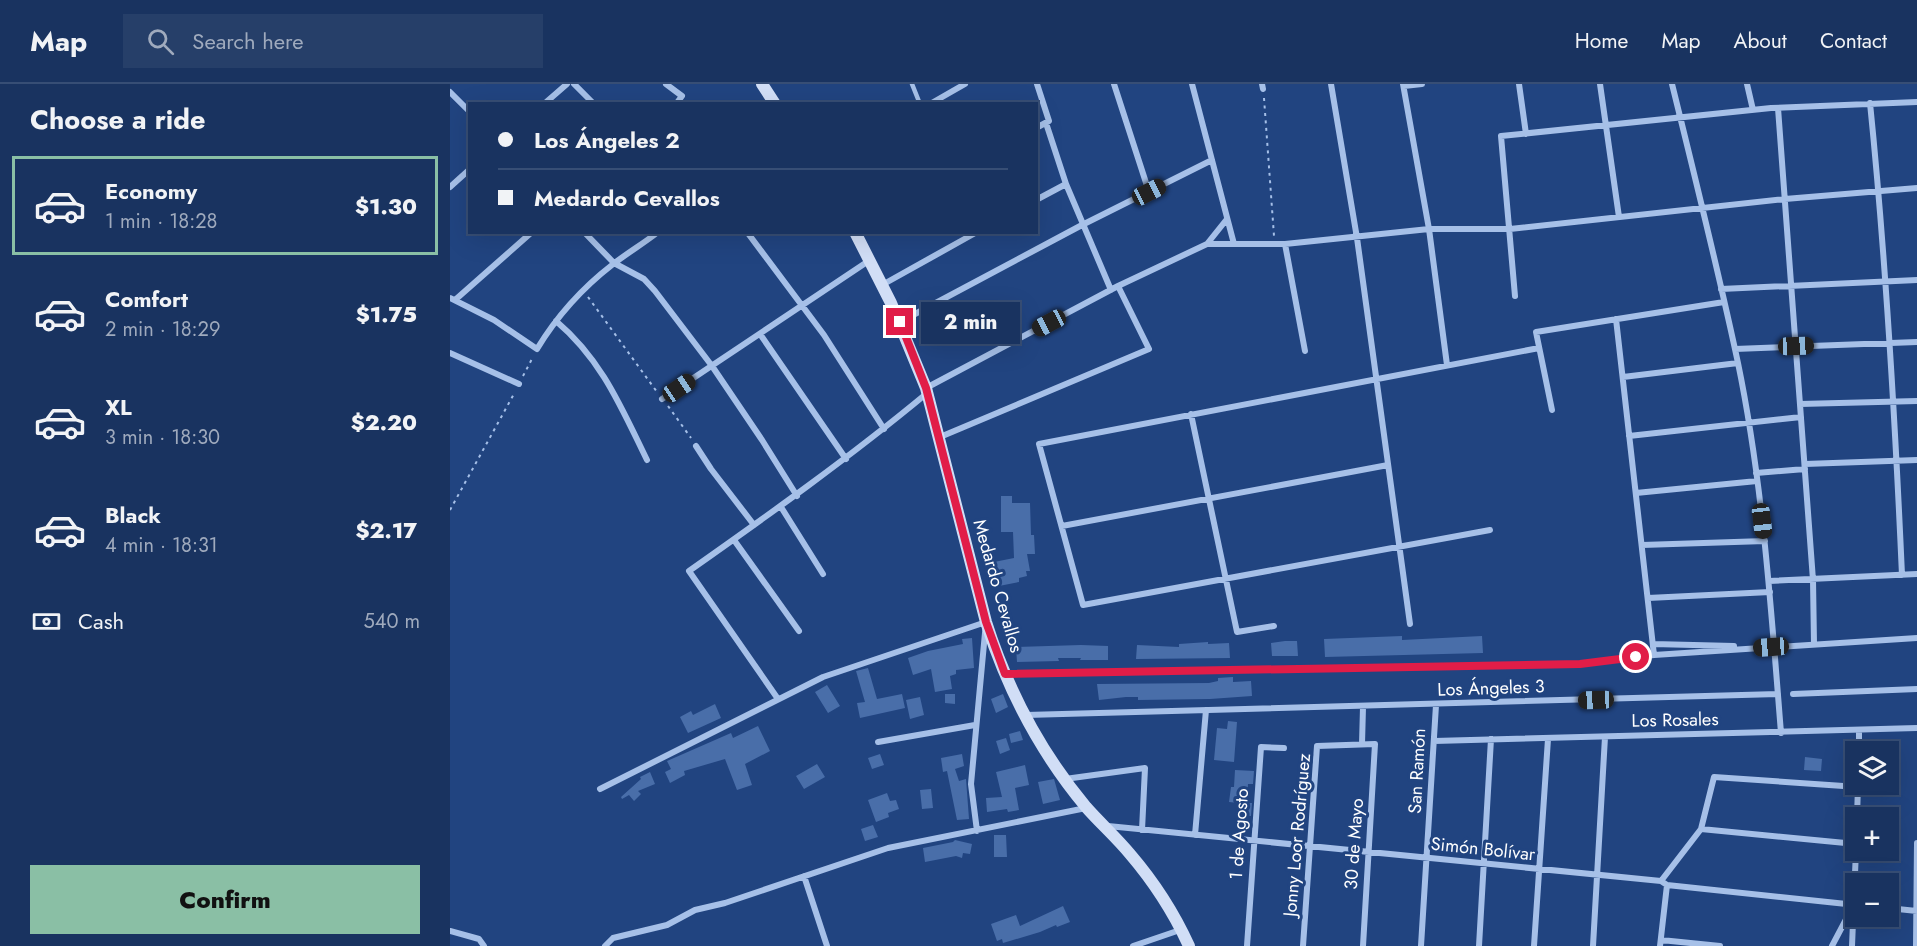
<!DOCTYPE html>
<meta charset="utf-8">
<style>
:root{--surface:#193360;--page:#263f69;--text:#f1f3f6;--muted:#9faabd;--line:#374e75;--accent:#8abfa5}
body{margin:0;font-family:Jost,sans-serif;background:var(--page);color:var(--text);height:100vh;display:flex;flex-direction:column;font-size:22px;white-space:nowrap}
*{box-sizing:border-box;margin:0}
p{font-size:20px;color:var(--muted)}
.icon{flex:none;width:33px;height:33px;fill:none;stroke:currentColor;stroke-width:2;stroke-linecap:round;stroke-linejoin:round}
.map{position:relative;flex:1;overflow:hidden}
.drawer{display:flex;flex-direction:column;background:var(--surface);width:450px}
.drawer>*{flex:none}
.guide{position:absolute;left:18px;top:18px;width:570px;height:132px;border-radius:0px;box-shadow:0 6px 24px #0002,0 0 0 2px var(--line);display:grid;align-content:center;height:132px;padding:0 30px;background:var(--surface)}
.buttons{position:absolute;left:1395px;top:657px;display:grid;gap:12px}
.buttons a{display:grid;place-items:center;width:54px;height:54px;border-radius:0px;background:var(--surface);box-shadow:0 6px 24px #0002,0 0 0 2px var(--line);font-size:30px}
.end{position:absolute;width:27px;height:27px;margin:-14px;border:8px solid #e11d48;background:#fff;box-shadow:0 0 0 3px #fff}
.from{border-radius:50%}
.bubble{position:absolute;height:42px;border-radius:0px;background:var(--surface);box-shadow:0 6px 24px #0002,0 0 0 2px var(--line);font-size:20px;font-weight:800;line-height:42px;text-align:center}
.car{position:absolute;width:18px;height:36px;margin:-18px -9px;border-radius:8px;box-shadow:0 0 4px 2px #0007;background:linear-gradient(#222 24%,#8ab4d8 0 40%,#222 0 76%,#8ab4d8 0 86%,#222 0)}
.guide b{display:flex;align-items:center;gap:21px;height:57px;font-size:22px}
.guide b+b{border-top:2px solid var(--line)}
.guide i{width:15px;height:15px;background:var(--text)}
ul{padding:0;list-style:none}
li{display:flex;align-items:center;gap:18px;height:99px;margin:0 12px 9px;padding:0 18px;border:3px solid transparent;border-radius:0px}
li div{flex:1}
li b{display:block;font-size:22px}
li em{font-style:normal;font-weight:800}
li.selected{border-color:var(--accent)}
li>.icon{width:54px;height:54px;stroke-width:1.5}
h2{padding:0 30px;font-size:27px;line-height:72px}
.pay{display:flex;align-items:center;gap:15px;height:66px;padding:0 30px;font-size:22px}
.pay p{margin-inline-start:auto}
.cta{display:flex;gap:12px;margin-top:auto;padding:12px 30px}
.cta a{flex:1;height:69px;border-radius:0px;background:var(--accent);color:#111;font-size:24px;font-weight:800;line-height:69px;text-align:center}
header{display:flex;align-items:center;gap:36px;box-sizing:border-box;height:84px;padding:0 30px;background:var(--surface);border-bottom:2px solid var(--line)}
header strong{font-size:28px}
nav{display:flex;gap:33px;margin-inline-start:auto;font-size:21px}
.search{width:420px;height:54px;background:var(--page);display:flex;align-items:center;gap:15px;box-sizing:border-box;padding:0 21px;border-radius:0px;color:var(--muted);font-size:22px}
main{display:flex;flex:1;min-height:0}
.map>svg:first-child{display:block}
</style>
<header>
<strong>Map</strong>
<div class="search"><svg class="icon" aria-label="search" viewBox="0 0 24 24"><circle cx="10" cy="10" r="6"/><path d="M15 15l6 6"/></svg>Search here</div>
<nav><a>Home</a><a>Map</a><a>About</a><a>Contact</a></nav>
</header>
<main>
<section class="drawer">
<h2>Choose a ride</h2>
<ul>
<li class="selected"><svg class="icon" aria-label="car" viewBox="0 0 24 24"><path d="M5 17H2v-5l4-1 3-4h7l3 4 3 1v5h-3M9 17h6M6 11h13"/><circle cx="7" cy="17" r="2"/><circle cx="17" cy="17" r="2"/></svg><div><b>Economy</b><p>1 min · 18:28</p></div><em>$1.30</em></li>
<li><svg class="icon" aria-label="car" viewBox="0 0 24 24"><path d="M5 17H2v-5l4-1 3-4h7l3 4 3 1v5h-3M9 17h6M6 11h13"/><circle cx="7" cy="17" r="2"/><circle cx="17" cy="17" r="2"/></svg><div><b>Comfort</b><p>2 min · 18:29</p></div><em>$1.75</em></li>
<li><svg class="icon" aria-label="car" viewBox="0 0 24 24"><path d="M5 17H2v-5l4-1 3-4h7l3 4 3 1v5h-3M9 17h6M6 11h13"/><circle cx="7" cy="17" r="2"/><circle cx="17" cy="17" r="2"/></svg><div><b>XL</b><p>3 min · 18:30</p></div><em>$2.20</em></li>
<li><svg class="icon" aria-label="car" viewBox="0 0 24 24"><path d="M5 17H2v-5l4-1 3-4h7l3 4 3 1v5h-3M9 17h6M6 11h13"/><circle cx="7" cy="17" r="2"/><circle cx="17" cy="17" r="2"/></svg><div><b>Black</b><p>4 min · 18:31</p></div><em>$2.17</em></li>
</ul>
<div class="pay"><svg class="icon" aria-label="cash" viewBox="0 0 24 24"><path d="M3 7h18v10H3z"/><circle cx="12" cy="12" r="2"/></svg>Cash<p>540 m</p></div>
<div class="cta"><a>Confirm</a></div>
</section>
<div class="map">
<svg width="1467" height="862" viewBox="0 0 1467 862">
<rect width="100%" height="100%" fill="#214480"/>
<path fill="#496ea9" d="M551,412h11v7h18l1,32h3l1,19h-8l3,17h-4l1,5 -8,2v4l-20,4 -5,-24 20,-4 -1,-26h-12z
M952,552v4l80,-4 1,17 -158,4 -1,-18z
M522,554l2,30 -18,2v4l-6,2 2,13 -17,3 -4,-23 -18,6 -5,-17 20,-7 35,-7 -1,-5z
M835,557h12l1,15h-26l-1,-13z
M758,558v2l21,-1 1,15 -94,1 1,-14 42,2v-3z
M631,561l27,1v14h-28l1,-2h-23l1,3 -42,1 -1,-15z
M418,584l9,31 25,-5 3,14 -45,10 -3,-15 8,-1 -9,-31z
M783,593v5l18,-1 1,15 -42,3 -72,1v-3h-12l-27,3 -2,-16 112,-1 9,-2v-3z
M377,601l13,21 -12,7 -13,-21z
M495,610h10v10l-10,-1z
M553,610l5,13 -12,6 -5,-14z
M470,613l4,18 -14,4 -4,-19z
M265,620l6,14 -33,15 -8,-16 11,-6 2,4z
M778,637l9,1 -3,40 -20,-2 3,-32 10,1z
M308,642l12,25 -25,13 7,21 -15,5 -12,-31 -41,12 1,4 -15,8 -5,-11 6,-3 -4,-8 64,-28 2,5z
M570,647l3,9 -12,3 -2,-9z
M556,654l4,12 -10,4 -4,-13z
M430,670l4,11 -12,4 -4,-11z
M512,670l2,12 -9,3 4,12 7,-2 3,40 -12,1 -10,-49 -4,1 -2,-14z
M1355,673l17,2 -1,12 -17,-1z
M367,680l8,13 -21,12 -8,-13z
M575,681l4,20 -14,3 4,22 -11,2 -1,-3 -20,3 -1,-14 16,-1 -6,-25z
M785,686l19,1 -1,13h-5l-1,19h5l-1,13 -13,-1 1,-12 -10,-1 2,-15h3z
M200,688l5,12 -17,7 3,3 -7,7 -5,-6 -7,4 -1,-2 20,-18 -1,-2z
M604,695l6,21 -17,4 -5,-22z
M481,705l2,19 -11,1 -2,-19z
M437,709l3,8 6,-1 3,9 -11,4 1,4 -13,5 -8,-22z
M423,741l5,12 -13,4 -4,-12z
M544,751h12l1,22h-13z
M505,756l17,4 -2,10 -7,-1 -1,5 -6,-2 -31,6 -2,-14 30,-6z
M613,822l7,16 -13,5 -1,-2 -16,7 -37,11 -1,-4 -5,2 -6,-17 25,-9 4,11z"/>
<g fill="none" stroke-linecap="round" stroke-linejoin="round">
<path stroke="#a6c0e8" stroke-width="2" stroke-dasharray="3 4.5" stroke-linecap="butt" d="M814,14l10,138
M138,213l69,95
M73,292l10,-19
M218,322l23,32
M0,426l65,-118"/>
<path stroke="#a6c0e8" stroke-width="4.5" d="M462,0l8,20"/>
<path stroke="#a6c0e8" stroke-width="6" d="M124,0l20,20
M216,0l16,12 -6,8
M664,0l35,108
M742,0l42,160
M812,0l1,5
M881,0l26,154 53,386
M953,0l26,145 18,136
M1069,0l7,50
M1150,0l19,133
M1222,0c23,93 46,185 66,279 25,121 33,246 43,370
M1297,0l6,26
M954,2l18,-2
M0,8l20,20
M1420,19c16,157 25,315 32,472
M94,20l23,-20
M480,20l35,-20
M1328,24l35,472 1,64
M596,39l20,61 45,106
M586,44l13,-7 -12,-37
M0,103l20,-18
M586,116l30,-16
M134,148l30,31 30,16 11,12 57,75 50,74 35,56
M297,148l77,103 60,94
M757,160h78l144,-15h81l275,-30 132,-11
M835,160l20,107
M432,201l95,-53
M1271,205l196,-9
M1065,212l-14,-160 270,-28 146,-6
M0,214l44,22 43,29c20,-33 44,-60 75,-84 15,-12 31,-21 46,-33
M5,216l77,-68
M1166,235l38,336
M106,237c46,39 65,86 91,139
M450,238l182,-97 130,-65
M310,250l86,125
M1285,265l182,-7
M0,269l69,31
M1173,293l115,-14
M476,304l192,-102 89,-42 20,-25
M212,315l208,-139
M1350,320l117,-3
M1102,326l-16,-78 188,-30
M741,330l46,218 37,-6
M1179,352l172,-19
M490,353l209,-88 -31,-63
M246,362l15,23 43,56
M1355,380l112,-4
M1306,389l49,-4
M1186,409l121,-12
M331,423l42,67
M612,442l326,-61
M1040,446l-407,75 -44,-161 500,-96
M284,456l65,91
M1192,461l123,-4
M1319,497l148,-7
M1198,514l122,-6
M1203,560l81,2
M555,590l575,-10 74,-9 263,-17
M1343,610l124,-5
M328,615l-89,-128c81,-57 161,-114 237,-177
M576,631l752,-21
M984,657l483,-13
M428,658l97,-17
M912,660l1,-37
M1409,668v-21
M615,695l80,-11 -3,62
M150,705l223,-112 163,-55 -15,162 6,47
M1407,734l1,-33
M658,742l553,55 6,4 189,20
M1251,745l155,15
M745,751l11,-125
M354,792l23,70
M1211,797l40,-52 13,-52 144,10
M1438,824l29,3
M0,847l29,8 5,7
M1211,856l59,6
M155,862l8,-8 54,-13 28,-15 30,-7 163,-55 198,-40
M683,862l47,-16
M797,862l14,-199 23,1
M853,862l14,-200 58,-2 -12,202
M971,862l15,-241
M1029,862l12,-207
M1084,862l14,-207
M1143,862l12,-209
M1210,862l7,-61
M1382,862l20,-38
M1402,862l4,-96
M1466,862l1,-103"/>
<path stroke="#d1def6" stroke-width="12" d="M312,0l13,20
M405,148l36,71 35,85 60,234c21,66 55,131 100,185 14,16 30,30 44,47 24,28 44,59 59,92"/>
</g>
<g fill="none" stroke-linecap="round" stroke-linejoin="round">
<path stroke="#e11d48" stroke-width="8" d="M450,238l26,66 60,234 19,52 575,-10 56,-7"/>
</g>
<g text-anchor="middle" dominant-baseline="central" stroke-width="6" stroke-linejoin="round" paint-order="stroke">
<g font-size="18" fill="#fff" stroke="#214480">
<text transform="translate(548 502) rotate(74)">Medardo Cevallos</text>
<text transform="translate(1041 604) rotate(-2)">Los Ángeles 3</text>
<text transform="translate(1225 636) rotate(-1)">Los Rosales</text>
<text transform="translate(967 687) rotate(-87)">San Ramón</text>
<text transform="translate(789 750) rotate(-86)">1 de Agosto</text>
<text transform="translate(847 751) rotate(-85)">Jonny Loor Rodríguez</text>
<text transform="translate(904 760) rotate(-86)">30 de Mayo</text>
<text transform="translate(1033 765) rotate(6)">Simón Bolívar</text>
</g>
</g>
</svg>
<div class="buttons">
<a><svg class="icon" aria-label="layers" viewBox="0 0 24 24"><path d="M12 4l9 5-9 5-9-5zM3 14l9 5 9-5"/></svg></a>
<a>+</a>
<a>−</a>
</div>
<i class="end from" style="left:1186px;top:573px"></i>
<i class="end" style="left:450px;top:238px"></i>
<div class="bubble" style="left:471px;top:218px;width:99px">2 min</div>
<i class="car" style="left:699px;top:108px;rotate:63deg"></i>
<i class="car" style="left:599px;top:239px;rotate:242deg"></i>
<i class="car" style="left:1346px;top:262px;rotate:88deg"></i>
<i class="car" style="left:229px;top:304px;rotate:56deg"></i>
<i class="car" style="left:1312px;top:437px;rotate:173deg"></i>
<i class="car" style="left:1321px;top:563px;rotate:266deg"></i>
<i class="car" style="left:1146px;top:616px;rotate:268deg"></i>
<div class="guide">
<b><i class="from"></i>Los Ángeles 2</b>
<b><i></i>Medardo Cevallos</b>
</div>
</div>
</main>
